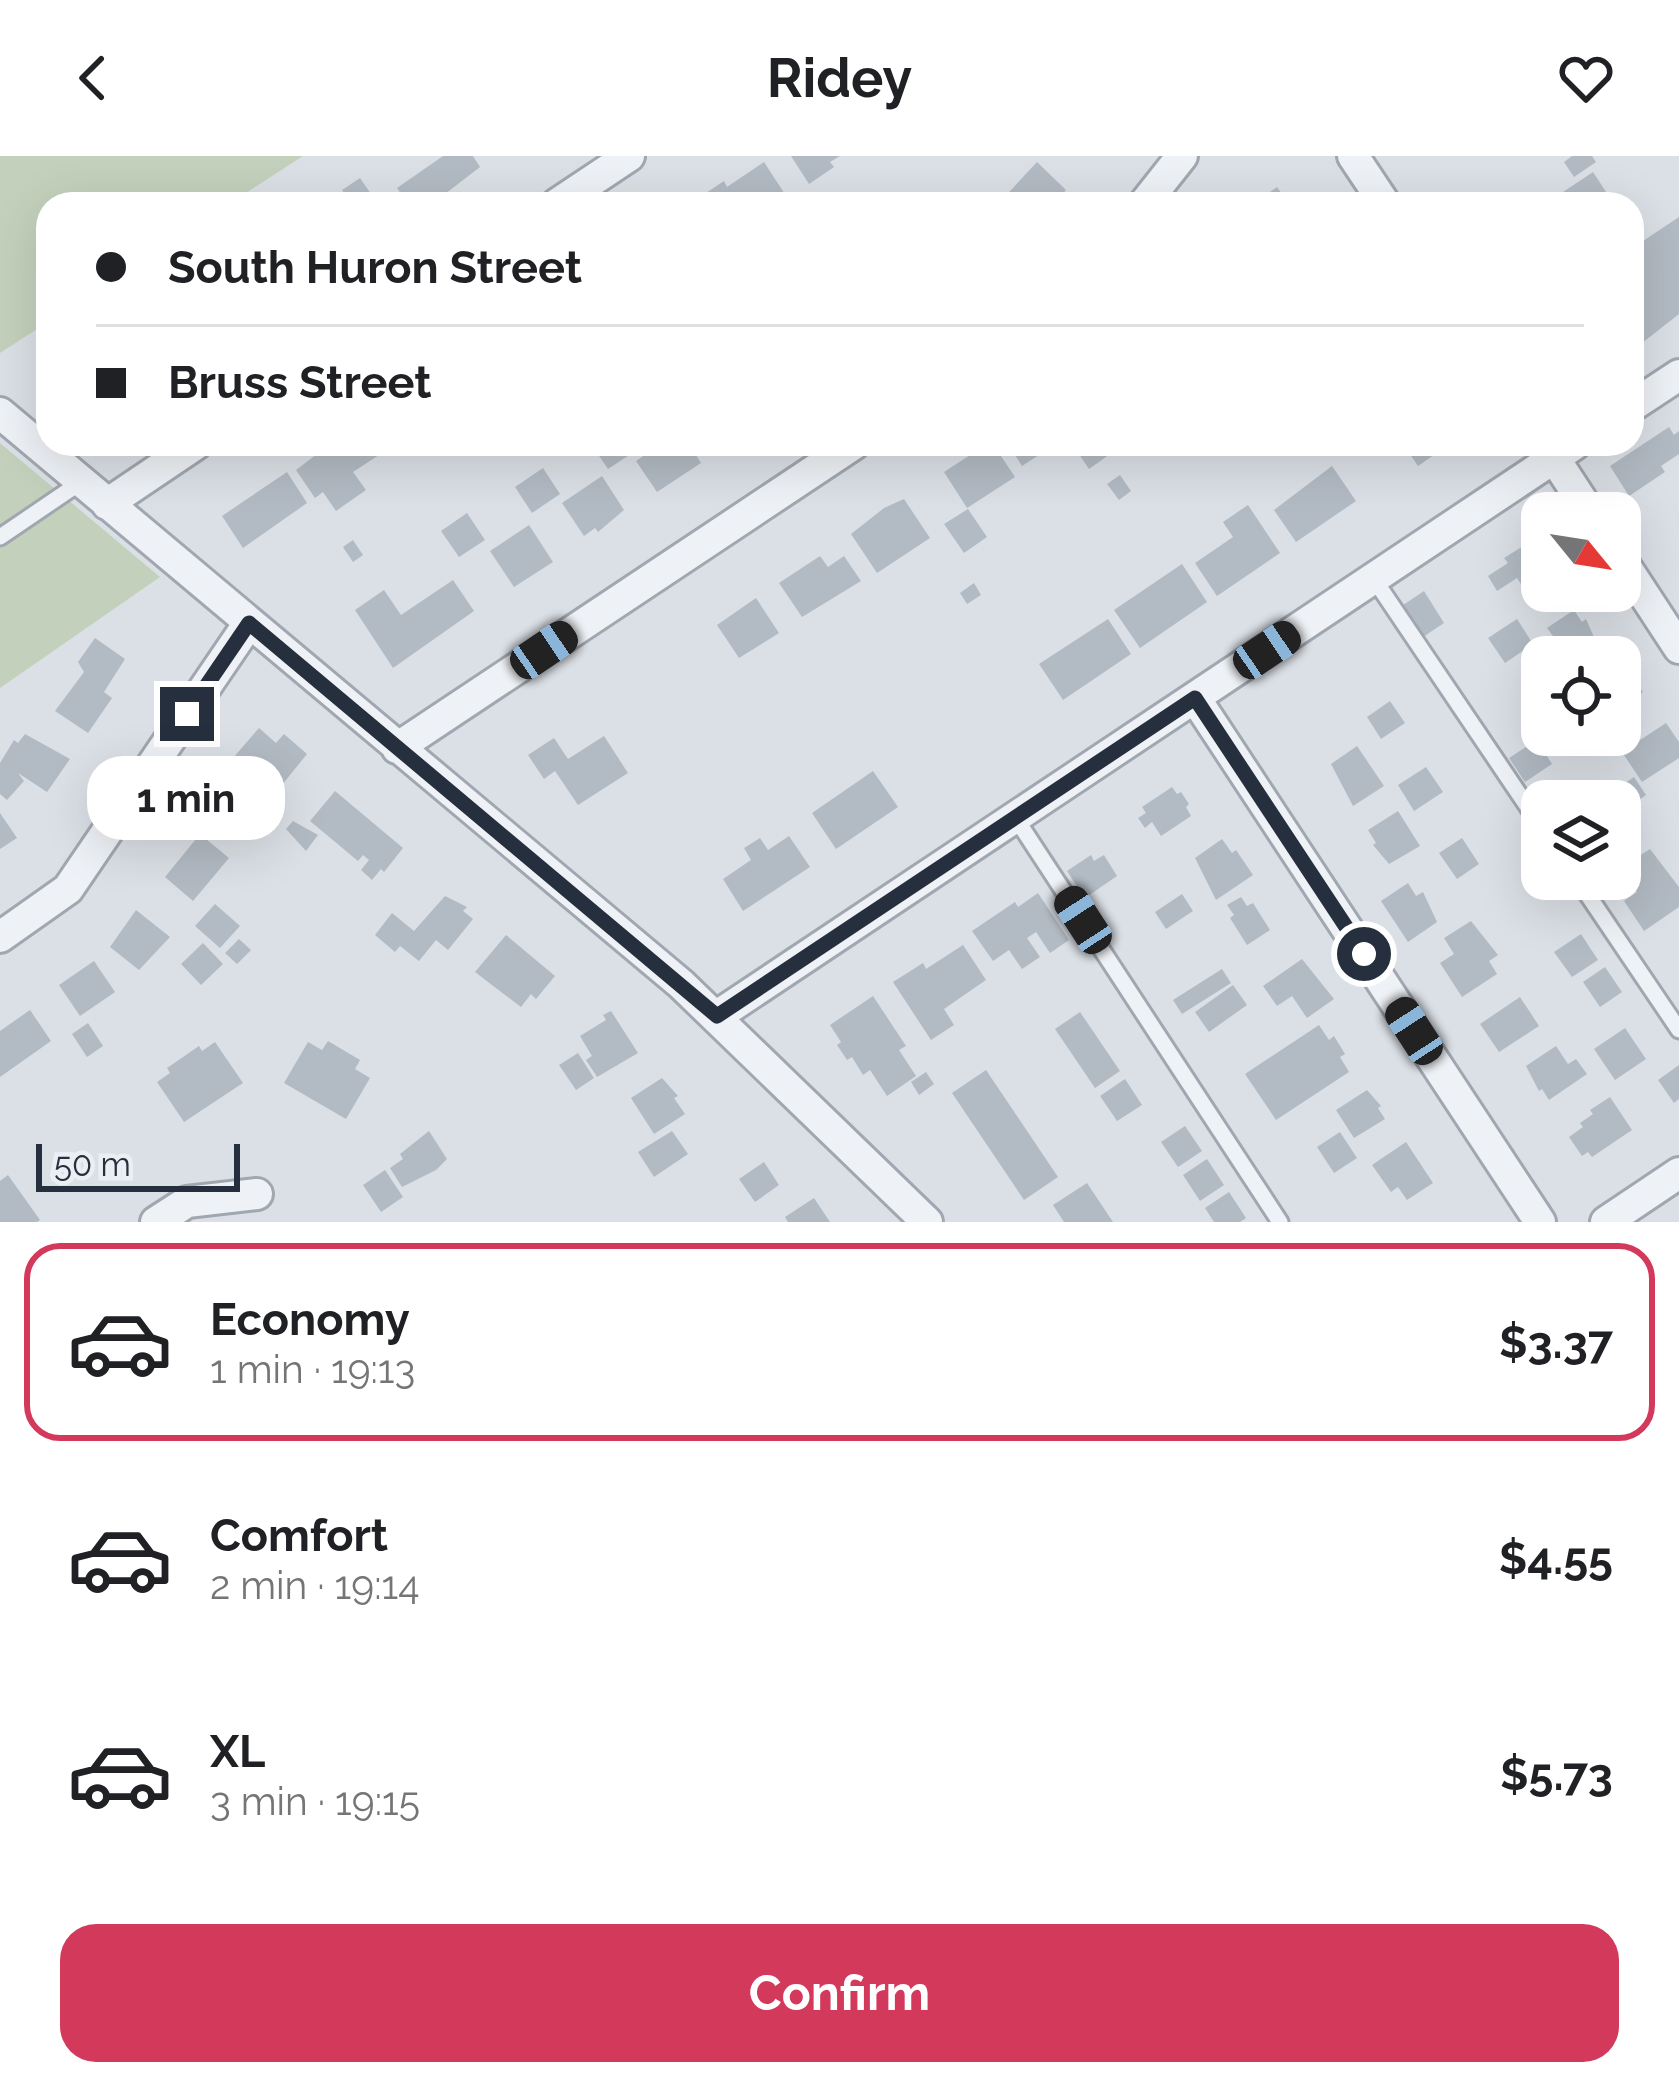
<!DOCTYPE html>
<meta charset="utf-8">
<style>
:root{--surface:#fff;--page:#f2f2f2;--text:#202124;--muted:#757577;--line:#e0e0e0;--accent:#d2395b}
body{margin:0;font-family:Raleway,sans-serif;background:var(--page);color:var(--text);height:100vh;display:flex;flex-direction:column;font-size:45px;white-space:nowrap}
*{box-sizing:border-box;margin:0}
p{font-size:39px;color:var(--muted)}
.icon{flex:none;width:66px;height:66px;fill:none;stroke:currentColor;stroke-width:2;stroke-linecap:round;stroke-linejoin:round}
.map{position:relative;height:1066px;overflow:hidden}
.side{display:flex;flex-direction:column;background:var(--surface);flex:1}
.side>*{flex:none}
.hud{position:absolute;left:36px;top:36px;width:1608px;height:264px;border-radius:36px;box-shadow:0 12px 48px #0002;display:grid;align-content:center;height:264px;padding:0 60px;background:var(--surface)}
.needle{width:78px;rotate:120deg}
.fabs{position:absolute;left:1521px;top:336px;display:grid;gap:24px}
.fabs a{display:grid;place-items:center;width:120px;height:120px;border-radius:24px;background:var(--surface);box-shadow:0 12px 48px #0002;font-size:60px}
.scale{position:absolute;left:36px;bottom:30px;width:204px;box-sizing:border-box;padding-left:12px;border:6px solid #252f3d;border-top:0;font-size:33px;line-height:42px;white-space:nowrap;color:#252f3d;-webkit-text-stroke:9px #eaeff4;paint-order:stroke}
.end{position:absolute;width:54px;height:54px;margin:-27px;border:15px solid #252f3d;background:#fff;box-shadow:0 0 0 6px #fff}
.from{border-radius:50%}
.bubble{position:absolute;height:84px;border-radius:36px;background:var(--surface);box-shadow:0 12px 48px #0002;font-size:39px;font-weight:700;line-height:84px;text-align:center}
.car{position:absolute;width:36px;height:72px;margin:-36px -18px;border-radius:15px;box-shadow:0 0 9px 3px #0007;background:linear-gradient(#222 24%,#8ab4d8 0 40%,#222 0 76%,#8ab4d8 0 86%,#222 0)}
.hud b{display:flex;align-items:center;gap:42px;height:114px;font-size:45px}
.hud b+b{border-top:3px solid var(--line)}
.hud i{width:30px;height:30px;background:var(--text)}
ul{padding:21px 0 0;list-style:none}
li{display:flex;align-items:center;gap:36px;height:198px;margin:0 24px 18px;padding:0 36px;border:6px solid transparent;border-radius:36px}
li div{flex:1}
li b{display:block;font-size:45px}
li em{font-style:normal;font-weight:700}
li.selected{border-color:var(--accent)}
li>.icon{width:108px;height:108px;stroke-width:1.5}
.cta{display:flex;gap:24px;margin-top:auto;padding:24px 60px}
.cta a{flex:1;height:138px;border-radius:36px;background:var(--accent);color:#fff;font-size:48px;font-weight:700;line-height:138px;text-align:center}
header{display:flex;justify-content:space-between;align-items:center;height:156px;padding:0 60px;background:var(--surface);font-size:54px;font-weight:700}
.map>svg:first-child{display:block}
</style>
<header><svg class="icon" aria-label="back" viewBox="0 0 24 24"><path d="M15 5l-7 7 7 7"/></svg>Ridey<svg class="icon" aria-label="heart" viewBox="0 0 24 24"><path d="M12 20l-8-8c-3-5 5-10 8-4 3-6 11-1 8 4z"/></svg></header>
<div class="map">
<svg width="1679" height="1066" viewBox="0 0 1679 1066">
<rect width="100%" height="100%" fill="#dbe0e6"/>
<path fill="#c3d1bc" d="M0,0h303l-74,48h-181v118l-48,31z
M0,287l160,134 -160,111z"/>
<path fill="#b2bac3" d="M443,0h30l7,11 -48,37h-24l-11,-16z
M791,0h49l-10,6 4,5 -25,17z
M1572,0h20l4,6 -22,15 -10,-15z
M764,6l24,37 -8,5 -86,-3 30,-20 3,6z
M1037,6l29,28 -12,14h-56z
M1593,16l21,32h-69z
M360,22l18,26h-26l-10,-14z
M1277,31l12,17h-36z
M1679,61v97l-42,33 -5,-8v-108l8,12z
M1669,271l5,8 5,-4v23l-18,12 4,6 -36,24 -19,-30z
M330,288h46l6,9 -29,19 13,18 -30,21 -13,-19 -8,6 -19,-28z
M591,288h42l4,6 -29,19z
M661,288h28l12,19 -44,29 -21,-31z
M987,288h6l22,33 -48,31 -23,-36z
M1008,288h48l-34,22z
M1072,288h36l5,8 -24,17z
M1403,288h47l-32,22z
M1332,310l24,35 -60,41 -22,-32z
M543,312l17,26 -28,19 -17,-26z
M287,316l20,31 -64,45 -21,-32z
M1120,319l11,16 -12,9 -12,-16z
M602,320l22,34 -26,22 -3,-4 -11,8 -22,-33z
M904,343l26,39 -53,35 -26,-39 33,-26z
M1248,349l32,48 -63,43 -22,-33 38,-26 -10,-15z
M968,353l19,28 -23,16 -20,-29z
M467,357l18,27 -26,17 -18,-26z
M529,369l24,37 -39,25 -24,-36z
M353,384l10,15 -10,7 -10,-15z
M1533,384l9,14v21l-19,12 -6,-9 -20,13 -9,-15 20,-13 -4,-5z
M820,400l8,11 16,-11 17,25 -59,36 -23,-34z
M1182,408l25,38 -67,46 -26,-38z
M453,424l21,31 -81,57 -38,-58 29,-20 17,25z
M974,427l7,12 -14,9 -7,-11z
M1424,435l20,32 -21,14 -20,-32z
M756,442l23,35 -40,25 -22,-33z
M1574,454l8,12 4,-3 11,25 -20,13h-35v5l-6,-9 20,-13 -9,-12z
M1108,463l23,35 -68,46 -24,-36z
M1517,463l16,25 -28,19 -17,-25z
M95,482l30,21 -21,33 8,6 -24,35 -33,-22 29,-39 -6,-10z
M1620,502l23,34 -23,15z
M1390,545l15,22 -24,16 -14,-22z
M1666,567l13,19v16l-37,24 -20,-30z
M259,572l17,15 8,-9 23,20 -34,42 -40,-38z
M25,578l45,25 -23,33 -29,-19 6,8 -17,19 -7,-6v-31l14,-23 4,3z
M604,580l24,37 -50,32 -23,-34 -11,8 -16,-24 26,-17 14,21z
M1537,584l15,24 -27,18 -16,-24z
M1357,590l27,40 -31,20 -22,-42z
M1426,611l17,25 -29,19 -16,-26z
M873,615l25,36 -62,42 -24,-36z
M1634,621l12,18 -15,11 -12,-19z
M1172,631l5,7 4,-2 8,12 -3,3 5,9 -30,20 -9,-14 -7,6 -7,-10 8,-5 -4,-6z
M335,635l68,57 -19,24 -3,-3 -9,11 -11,-10 8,-10 -6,-5 -5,6 -48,-40z
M232,636l26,23 -21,25 -27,-23z
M1398,655l22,35 -31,18 -16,-19 3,-2 -8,-13z
M0,657l17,25 -17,11z
M293,665l25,14 -12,16 -20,-22z
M200,678l29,24 -36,43 -28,-24z
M789,680l21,31 -67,44 -20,-32 28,-19 -7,-12 16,-10 8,12z
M1462,682l17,26 -22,15 -18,-26z
M1222,683l10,14 4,-3 17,25 -37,25 -21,-42z
M1650,693l29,38v20l-35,24 -20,-30 13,-9 -16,-24z
M1091,699l3,6 10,-6 13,21 -32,22 -18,-27z
M1408,727l8,13 7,-4 14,30 -29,20 -27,-41z
M1038,737l31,47 -19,13 -14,-21 -9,6 13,19 -18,12 -13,-19 -16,11 -21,-30 43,-29 3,5z
M1182,738l11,17 -27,18 -11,-17z
M445,740l22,11 -4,4 10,8 -25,31 -12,-10 -17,21 -19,-15 -5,6 -20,-17 17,-22 22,18z
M1241,741l6,9 6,-3 17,27 -23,15 -17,-27 4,-3 -7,-10z
M215,748l25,22 -20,22 -25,-22z
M136,754l34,27 -31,33 -29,-23z
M1471,765l27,34 -9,6 8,13 -35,23 -22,-34 14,-9 -10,-16z
M1581,778l17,26 -26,17 -18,-25z
M506,779l49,41 -19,23 -5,-5 -10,13 -46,-35z
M239,783l12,11 -14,14 -12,-11z
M203,787l20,21 -22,21 -20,-21z
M963,789l23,35 -42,29 10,16 -23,15 -38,-58 30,-19 3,6z
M1302,803l32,40 -27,19 -15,-22 -15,10 -14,-20z
M94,805l21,31 -35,24 -21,-31z
M1605,811l17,25 -22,15 -17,-25z
M1222,813l9,14 -49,31 -9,-14z
M1233,829l14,20 -38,27 -14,-20z
M873,840l33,50 -7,4 17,26 -29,20 -17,-26 -7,5 -11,-18 -5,3 -10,-15 4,-3 -11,-17z
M1520,841l19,29 -40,26 -19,-28z
M30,854l21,31 -51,36v-46z
M611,855l27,42 -41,24 -11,-17 6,-4 -12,-20 26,-16 -3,-5z
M1080,856l40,59 -25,17 -40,-59z
M88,867l15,23 -16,11 -15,-23z
M1319,869l10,15 5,-4 11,18 -5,3 9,15 -73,48 -31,-46z
M1625,872l21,31 -31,21 -21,-31z
M328,885l32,19 -5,9 15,9 -24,41 -62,-36 24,-41 14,8z
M215,886l28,41 -59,39 -27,-40 13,-9 -3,-5 32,-22 3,5z
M1556,890l12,18 8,-5 11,15 -38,26 -7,-11 -3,2 -13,-25z
M578,897l16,25 -18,12 -17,-25z
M1679,909v34l-5,4 -16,-23z
M986,914l72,107 -34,23 -72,-107z
M926,916l8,12 -15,11 -8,-13z
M662,922l16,18 -4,2 11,16 -31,20 -23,-36z
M1125,923l17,26 -25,16 -17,-25z
M1367,934l14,16 -3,2 7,11 -31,19 -18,-28z
M1610,941l22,33 -40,27 -4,-5 -6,4 -13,-19 14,-10 -3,-4 13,-9 -3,-4z
M1185,970l17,25 -24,16 -17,-25z
M429,975l18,28 -11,11 -34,17 -12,-19 13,-9 -3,-5z
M672,975l16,23 -34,23 -16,-25z
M1340,976l17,26 -23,15 -17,-26z
M1406,986l27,41 -26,17 -9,-13 -7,5 -19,-27z
M1207,1003l17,26 -24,16 -17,-26z
M764,1006l15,23 -24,17 -16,-23z
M385,1014l18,27 -22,15 -18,-27z
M8,1019l32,45 -3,2h-37v-41z
M1087,1027l26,39h-49l-11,-17z
M1229,1036l17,26 -6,4h-26l-9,-14z
M814,1042l16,24h-42l-3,-5z"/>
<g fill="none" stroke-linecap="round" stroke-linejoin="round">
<g stroke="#a1a7b0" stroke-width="21">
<path id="service" d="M0,381l81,-55
M1374,423l168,249
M1015,661l265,405
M1577,723l102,151"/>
</g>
<g stroke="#a1a7b0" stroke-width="36">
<path id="minor" d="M1353,0l32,48
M557,48l72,-48
M1144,48l38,-48
M1632,250l47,-31
M0,257l681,571 246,238
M1545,288l45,69
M107,348l89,-60
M1620,402l59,90
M1195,542l345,524
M397,592l457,-304
M0,781l68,-48 181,-266
M717,860l858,-572
M156,1066l31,-20 70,-8
M1606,1066l73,-49"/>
</g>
<use href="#service" stroke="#eef1f5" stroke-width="15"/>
<use href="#minor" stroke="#eef1f5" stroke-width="30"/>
</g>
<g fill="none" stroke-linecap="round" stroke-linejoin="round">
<path stroke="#252f3d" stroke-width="15" d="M187,558l62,-91 468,393 478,-318 169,256"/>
</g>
</svg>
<div class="fabs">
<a><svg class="needle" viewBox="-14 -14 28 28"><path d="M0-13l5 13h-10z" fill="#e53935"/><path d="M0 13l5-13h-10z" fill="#757577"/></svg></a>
<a><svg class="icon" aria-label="locate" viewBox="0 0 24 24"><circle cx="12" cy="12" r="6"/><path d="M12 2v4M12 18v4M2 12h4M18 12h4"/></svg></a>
<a><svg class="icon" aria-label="layers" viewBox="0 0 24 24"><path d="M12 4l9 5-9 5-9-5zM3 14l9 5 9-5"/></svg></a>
</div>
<div class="scale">50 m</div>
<i class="end from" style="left:1364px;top:798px"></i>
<i class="end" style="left:187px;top:558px"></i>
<div class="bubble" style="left:87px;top:600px;width:198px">1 min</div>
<i class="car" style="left:544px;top:494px;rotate:56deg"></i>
<i class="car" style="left:1267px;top:494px;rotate:56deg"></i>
<i class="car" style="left:1083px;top:764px;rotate:327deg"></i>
<i class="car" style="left:1414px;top:875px;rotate:327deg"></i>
<div class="hud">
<b><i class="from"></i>South Huron Street</b>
<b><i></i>Bruss Street</b>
</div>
</div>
<section class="side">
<ul>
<li class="selected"><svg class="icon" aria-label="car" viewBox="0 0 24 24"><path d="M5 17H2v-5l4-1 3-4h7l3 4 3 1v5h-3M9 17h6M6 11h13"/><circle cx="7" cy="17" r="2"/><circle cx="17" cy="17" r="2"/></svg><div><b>Economy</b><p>1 min · 19:13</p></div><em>$3.37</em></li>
<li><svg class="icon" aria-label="car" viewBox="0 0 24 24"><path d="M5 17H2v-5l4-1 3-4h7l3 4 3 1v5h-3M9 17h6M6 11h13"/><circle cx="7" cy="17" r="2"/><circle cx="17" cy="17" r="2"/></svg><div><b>Comfort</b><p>2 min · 19:14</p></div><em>$4.55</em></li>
<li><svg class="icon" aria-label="car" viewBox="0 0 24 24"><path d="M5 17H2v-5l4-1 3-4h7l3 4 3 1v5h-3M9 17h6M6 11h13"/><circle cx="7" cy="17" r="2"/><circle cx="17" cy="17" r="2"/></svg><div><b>XL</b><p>3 min · 19:15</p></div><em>$5.73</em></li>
</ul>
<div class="cta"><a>Confirm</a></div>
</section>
